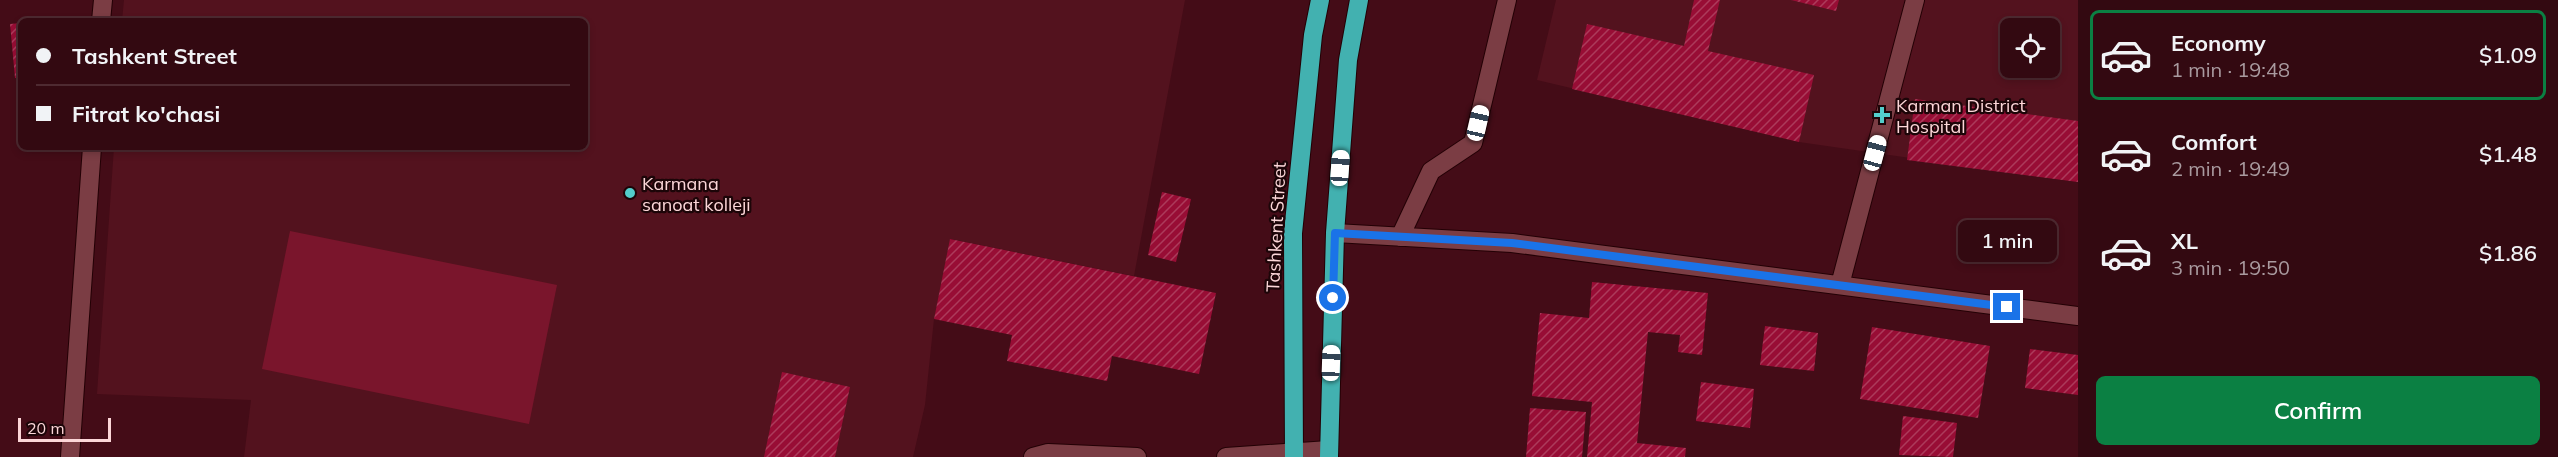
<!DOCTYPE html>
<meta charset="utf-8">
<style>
:root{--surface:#330911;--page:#3b121a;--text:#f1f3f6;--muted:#a99a9f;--line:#4e2a31;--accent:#0b8043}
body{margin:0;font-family:Mulish,sans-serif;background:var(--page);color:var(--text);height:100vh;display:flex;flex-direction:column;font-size:22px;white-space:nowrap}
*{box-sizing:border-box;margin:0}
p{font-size:20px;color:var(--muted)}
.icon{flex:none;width:33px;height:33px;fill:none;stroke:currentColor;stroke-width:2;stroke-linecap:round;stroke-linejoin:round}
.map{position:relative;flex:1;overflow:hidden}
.sheet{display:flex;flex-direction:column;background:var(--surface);width:480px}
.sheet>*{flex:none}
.hud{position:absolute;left:18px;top:18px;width:570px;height:132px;border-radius:9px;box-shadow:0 3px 9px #0003,0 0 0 2px var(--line);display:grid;align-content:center;height:132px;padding:0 18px;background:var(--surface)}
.fabs{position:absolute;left:2000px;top:18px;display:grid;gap:12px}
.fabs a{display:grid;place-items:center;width:60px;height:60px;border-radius:9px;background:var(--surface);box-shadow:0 3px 9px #0003,0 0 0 2px var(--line);font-size:30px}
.scale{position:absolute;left:18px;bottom:15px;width:93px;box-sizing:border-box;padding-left:6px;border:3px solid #fcd6d8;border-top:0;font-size:16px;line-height:21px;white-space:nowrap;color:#fcd6d8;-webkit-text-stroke:4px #1c0508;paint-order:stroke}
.end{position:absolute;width:27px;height:27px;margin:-14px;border:8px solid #1a73e8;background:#fff;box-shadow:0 0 0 3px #fff}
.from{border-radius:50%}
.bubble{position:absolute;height:42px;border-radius:9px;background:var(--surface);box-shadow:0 3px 9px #0003,0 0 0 2px var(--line);font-size:20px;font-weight:600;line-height:42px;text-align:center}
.car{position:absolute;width:18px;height:36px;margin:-18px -9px;border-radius:8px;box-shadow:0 0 4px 2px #0007;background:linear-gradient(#fff 24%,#345 0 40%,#fff 0 76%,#345 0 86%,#fff 0)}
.hud b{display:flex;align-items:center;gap:21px;height:57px;font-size:22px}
.hud b+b{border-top:2px solid var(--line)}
.hud i{width:15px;height:15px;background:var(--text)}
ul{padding:10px 0 0;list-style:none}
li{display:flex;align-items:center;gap:18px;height:90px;margin:0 12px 9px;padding:0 6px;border:3px solid transparent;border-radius:9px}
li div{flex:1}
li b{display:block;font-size:22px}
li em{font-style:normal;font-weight:600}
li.active{border-color:var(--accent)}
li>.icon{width:54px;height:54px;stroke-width:1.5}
.primary-button{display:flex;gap:12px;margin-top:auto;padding:12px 18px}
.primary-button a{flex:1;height:69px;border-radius:9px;background:var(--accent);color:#fff;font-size:24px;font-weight:600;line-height:69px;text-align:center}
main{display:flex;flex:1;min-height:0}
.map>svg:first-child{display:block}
</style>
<main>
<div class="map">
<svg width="2078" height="457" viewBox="0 0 2078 457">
<defs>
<pattern id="building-hatch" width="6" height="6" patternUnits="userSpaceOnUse" patternTransform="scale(1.5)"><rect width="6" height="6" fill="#980d35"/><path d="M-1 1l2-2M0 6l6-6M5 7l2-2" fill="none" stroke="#ac3b5b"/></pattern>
</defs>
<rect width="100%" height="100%" fill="#440c17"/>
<path fill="#53121e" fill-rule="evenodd" d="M124,0h1061l-51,276 -183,-37 -17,80 -9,86 -12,52h-669l7,-57 -154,-6 17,-247h471v-126h-463z
M1556,0h522v182l-279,-40 -262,-62zM2010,28h39v40h-39z"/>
<path fill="#7a152c" d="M290,231l267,54 -28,139 -267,-55z"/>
<path fill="url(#building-hatch)" d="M1694,0h26l-12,51 106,24 -15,67 -227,-53 15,-65 97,22z
M1791,0h48l-3,11z
M21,23v55h-6l-5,-54z
M1915,99l163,22v61l-171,-22z
M1162,192l29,7 -15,63 -28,-7z
M950,239l266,54 -17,81 -87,-18 -5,25 -100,-20 5,-26 -78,-16z
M1592,282l116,11 -6,62 -24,-3 2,-17 -32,-3 -11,111 49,5 -1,9h-98l5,-55 -60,-6 8,-83 49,5z
M1765,326l53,7 -4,38 -54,-6z
M1872,327l118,19 -12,72 -118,-19z
M2030,349l48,6v40l-53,-7z
M782,372l68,15 -15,70h-71z
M1701,382l53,7 -4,39 -54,-7z
M1530,408l56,4 -4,45h-56z
M1903,416l54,7 -4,34 -54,-2z"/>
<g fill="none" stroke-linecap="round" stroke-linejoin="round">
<g stroke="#230005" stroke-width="20">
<path id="minor" d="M101,21l2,-21
M1335,233l177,10 566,73
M1400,237l31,-66 42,-28 34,-143
M1840,285l75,-285
M70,457l22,-310
M1033,457l15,-4 89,4
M1226,457l103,-7"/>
</g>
<g stroke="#230005" stroke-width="20">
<path id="highway" d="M1294,457l-1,-224 20,-198 7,-35
M1329,457l6,-224 13,-173 11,-60"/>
</g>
<use href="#minor" stroke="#7b3d44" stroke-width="18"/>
<use href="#highway" stroke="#42b1b0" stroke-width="18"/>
</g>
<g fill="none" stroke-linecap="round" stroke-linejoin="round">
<path stroke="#1a73e8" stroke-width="8" d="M1333,298l2,-65 177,10 495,64"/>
</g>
<g fill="#53cdcb" stroke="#1c0508" stroke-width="2">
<path d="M1879 106h6v6h6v6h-6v6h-6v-6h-6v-6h6z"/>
<circle cx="630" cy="193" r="6"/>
</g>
<g text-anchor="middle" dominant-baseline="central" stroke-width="4.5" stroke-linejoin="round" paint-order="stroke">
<g font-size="18" fill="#fcd6d8" stroke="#1c0508" text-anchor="start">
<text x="1896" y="105">Karman District<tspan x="1896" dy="21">Hospital</tspan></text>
<text x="642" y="183">Karmana<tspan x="642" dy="21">sanoat kolleji</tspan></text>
</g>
<g font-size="18" fill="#fcd6d8" stroke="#1c0508">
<text transform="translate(1276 227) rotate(-87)">Tashkent Street</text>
</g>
</g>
</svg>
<div class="fabs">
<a><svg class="icon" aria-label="locate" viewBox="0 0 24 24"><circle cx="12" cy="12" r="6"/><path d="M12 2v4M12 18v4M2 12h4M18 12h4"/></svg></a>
</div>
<div class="scale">20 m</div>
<i class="end from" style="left:1333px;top:298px"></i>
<i class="end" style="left:2007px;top:307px"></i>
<div class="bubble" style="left:1958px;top:220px;width:99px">1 min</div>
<i class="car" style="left:1478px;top:123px;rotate:13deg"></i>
<i class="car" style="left:1875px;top:153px;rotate:15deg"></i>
<i class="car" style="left:1340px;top:168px;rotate:4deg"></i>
<i class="car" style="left:1331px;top:363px;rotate:2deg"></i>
<div class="hud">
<b><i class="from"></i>Tashkent Street</b>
<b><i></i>Fitrat ko'chasi</b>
</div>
</div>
<section class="sheet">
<ul>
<li class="active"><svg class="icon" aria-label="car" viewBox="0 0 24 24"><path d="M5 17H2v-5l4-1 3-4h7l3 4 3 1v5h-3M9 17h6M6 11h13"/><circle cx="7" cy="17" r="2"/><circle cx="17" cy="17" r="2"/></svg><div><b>Economy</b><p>1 min · 19:48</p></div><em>$1.09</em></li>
<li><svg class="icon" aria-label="car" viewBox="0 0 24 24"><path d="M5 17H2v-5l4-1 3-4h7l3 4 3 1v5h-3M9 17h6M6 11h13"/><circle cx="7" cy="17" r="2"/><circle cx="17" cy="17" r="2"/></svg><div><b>Comfort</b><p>2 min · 19:49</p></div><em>$1.48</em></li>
<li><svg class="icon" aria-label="car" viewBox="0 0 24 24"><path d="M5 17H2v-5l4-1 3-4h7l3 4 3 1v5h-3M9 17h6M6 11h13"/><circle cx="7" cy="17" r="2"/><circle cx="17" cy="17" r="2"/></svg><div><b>XL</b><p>3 min · 19:50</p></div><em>$1.86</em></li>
</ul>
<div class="primary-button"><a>Confirm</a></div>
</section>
</main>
